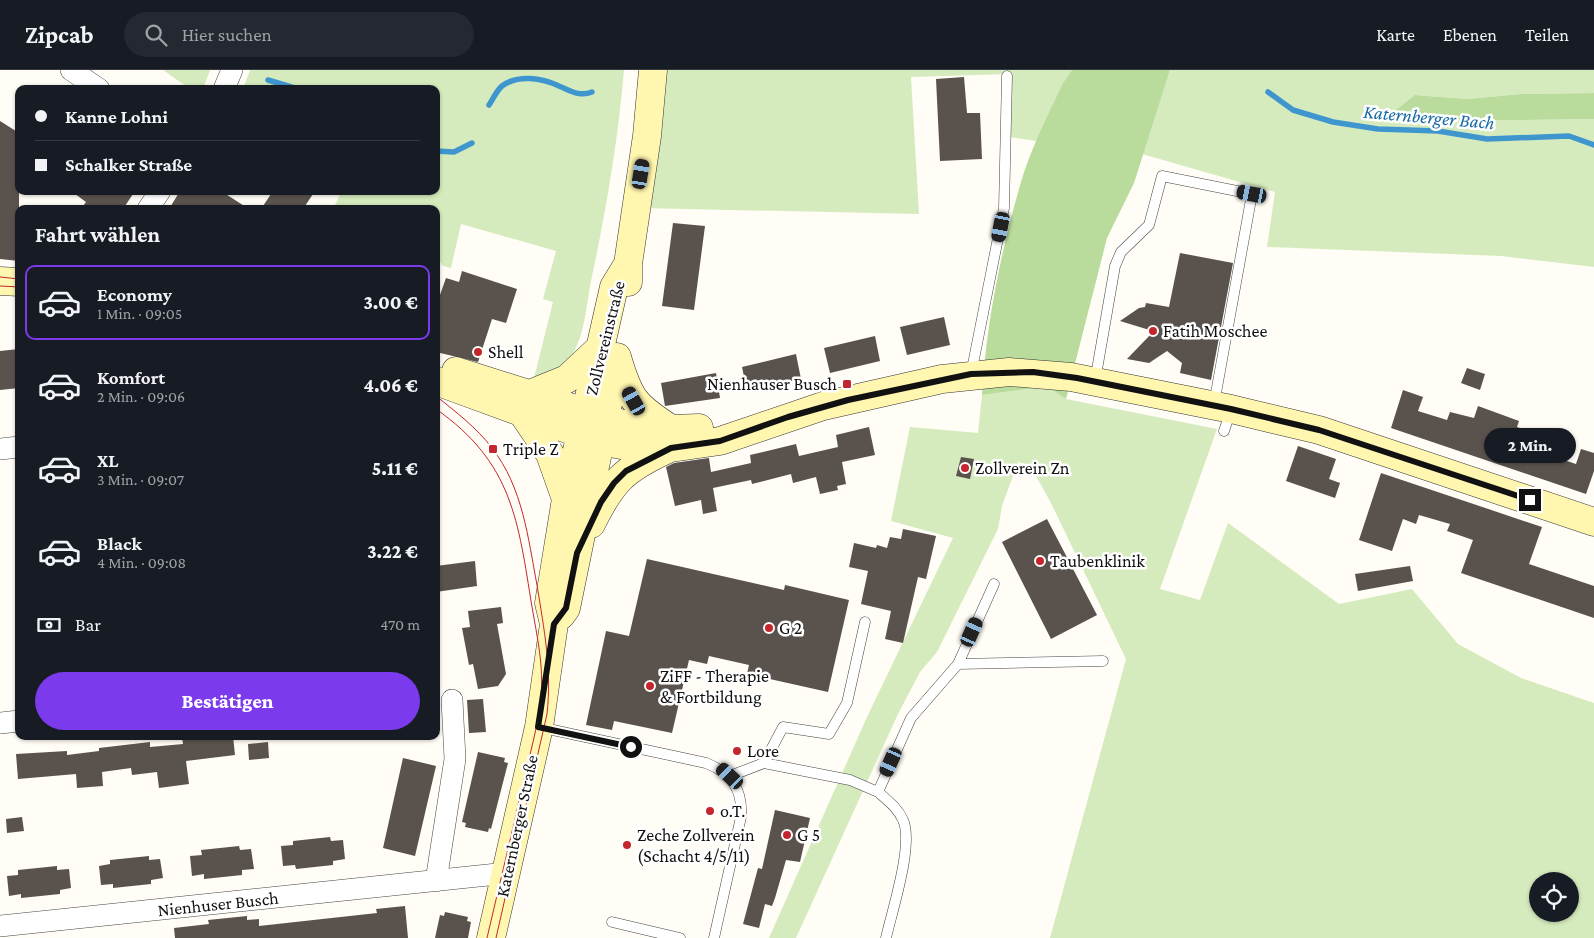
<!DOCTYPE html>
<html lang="de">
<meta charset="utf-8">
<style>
:root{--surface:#171b24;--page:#242831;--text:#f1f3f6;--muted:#9ea1a6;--line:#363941;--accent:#7c3aed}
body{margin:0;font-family:"Crimson Pro",serif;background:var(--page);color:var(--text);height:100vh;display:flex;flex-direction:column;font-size:19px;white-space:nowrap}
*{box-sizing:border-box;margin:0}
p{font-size:16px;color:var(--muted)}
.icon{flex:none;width:28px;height:28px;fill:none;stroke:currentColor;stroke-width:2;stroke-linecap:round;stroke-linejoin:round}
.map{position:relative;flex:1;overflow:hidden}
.sheet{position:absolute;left:15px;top:135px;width:425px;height:535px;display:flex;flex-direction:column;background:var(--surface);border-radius:10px;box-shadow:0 1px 4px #0004}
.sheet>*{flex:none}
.guide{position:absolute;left:15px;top:15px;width:425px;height:110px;border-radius:10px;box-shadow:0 1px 4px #0004;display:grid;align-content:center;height:110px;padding:0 20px;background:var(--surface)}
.controls{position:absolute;left:1529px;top:802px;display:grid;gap:10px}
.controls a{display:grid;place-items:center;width:50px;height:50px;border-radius:50%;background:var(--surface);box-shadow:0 1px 4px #0004;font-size:25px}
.end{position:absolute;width:22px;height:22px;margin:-11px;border:6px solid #111;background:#fff;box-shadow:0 0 0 2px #fff}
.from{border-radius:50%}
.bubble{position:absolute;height:35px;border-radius:18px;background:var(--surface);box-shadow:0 1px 4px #0004;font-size:16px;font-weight:800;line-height:35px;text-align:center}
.car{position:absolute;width:15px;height:30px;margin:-15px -8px;border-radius:6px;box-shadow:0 0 4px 1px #0007;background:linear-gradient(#222 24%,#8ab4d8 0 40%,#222 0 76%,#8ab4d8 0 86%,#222 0)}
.guide b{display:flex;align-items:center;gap:18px;height:48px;font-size:19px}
.guide b+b{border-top:1px solid var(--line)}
.guide i{width:12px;height:12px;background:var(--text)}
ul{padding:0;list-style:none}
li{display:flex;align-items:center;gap:15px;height:75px;margin:0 10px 8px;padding:0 10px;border:2px solid transparent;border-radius:10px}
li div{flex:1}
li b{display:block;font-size:19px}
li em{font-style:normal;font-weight:800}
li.current{border-color:var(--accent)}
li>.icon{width:45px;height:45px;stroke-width:1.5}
h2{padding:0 20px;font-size:22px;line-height:60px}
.pay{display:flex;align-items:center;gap:12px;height:55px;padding:0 20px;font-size:19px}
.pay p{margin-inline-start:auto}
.primary-button{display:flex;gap:10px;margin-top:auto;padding:10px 20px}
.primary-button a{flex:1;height:58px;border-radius:30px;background:var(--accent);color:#fff;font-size:20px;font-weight:800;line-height:58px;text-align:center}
header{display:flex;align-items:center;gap:30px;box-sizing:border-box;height:70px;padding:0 25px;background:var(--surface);border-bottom:1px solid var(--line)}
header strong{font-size:24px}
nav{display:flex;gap:28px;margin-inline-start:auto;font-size:18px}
.search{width:350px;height:45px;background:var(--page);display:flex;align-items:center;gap:12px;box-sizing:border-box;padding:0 18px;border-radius:28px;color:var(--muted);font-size:19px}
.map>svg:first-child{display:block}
</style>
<header>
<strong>Zipcab</strong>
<div class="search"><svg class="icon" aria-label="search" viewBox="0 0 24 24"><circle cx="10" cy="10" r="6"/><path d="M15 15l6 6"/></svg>Hier suchen</div>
<nav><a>Karte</a><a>Ebenen</a><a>Teilen</a></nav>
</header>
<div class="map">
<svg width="1594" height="868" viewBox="0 0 1594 868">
<rect width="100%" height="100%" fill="#fffdf5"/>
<path fill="#d5ebbd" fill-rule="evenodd" d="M163,0h47l-7,19h-13z
M250,0h374c-6,71 -18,141 -33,211 -5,25 -6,56 -21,77 -9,12 -23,15 -36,20l19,-76 -10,-3 13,-48 -95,-27 -10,44 -8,-2 -7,-10v-47h-92l-9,-4 7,-14h94v-102h-193z
M656,0h416l-9,13 -26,58 -28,-4 1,-63 -99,3 8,137 -279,-6z
M1170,0h424v23l-73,1 -54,5 -51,-4 -30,23 55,3 153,-2v148l-93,-11 -234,-9 8,-55 -133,-38z
M1035,318l16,1 15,10 151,30 -57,160 40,11 28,-77 111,81 73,-15 46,55 63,34 73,25v235h-544l76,-279 -75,-156 -21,-38 -12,-3 -16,44 -4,23 -61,123 -17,20 -22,42 -102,224h-27l98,-221 86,-179 -62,-17 19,-94 68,6 4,-38zM1538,811h32v33h-32z"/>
<path fill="#b9dc9c" d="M1072,0h98l-36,113 -27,55 -41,161 -15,-10 -16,-1 -53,7c4,-71 19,-144 39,-213 10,-34 27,-67 42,-99z
M1594,23v26l-153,2 -55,-3 29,-23 52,4 54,-5z"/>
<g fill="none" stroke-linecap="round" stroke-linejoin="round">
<path stroke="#3f96cf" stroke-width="5.5" d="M268,10l30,9
M1268,22l25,18 40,12 45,7 60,2 49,8 82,-3 25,9
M489,35c4,-6 8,-15 13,-19 16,-12 40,-8 57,0 12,5 21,11 33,6
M436,81l18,1 18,-9"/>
</g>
<path fill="#5a524d" d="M964,7l3,36h13l2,46 -42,2 -4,-82z
M0,51l19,12v128l-19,-2z
M71,121h64l-12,18h-42l5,-7z
M180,121h41l28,18h-80z
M273,121h42l-12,18h-42z
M673,153l32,3 -11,84 -32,-4z
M1180,183l53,10 -22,117 -31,-7 2,-10 -15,-12 -18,12 -22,-4 25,-26 4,-1 -36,-11 19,-13 6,-1 1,-4 23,4z
M462,201l55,18 -11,34 -14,-4 -14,43 -42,-10v-46l10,-28 13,4z
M944,247l6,28 -43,10 -7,-28z
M875,266l5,25 -50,12 -6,-25z
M19,279v39l-19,2v-39z
M796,284l5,25 -54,12 -5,-24z
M1467,298l18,6 -5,16 -19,-7z
M716,303l4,25 -55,8 -4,-23z
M1403,320l20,7 -5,14 29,9 3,-8 24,6 4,-12 41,15 -2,6 31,10 -5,16 33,11 5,-15 13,4v18l-8,23 -195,-66z
M869,357l6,28 -33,7 4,22 -9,2 1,4 -18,4 -4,-17 -23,6 -2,-9 -39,10 -1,-4 -38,8 4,23 -14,3 -2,-14 -26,6 -9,-39 8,-4 35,-5 2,14 40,-9 -1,-8 46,-11 3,12 39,-9 -2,-12z
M1298,376l38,13 -7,20 11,4 -5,15 -49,-17z
M961,387l13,2 -4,20 -14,-3z
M1381,403l161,54 -13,37 65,22v32l-133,-45 12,-33 -26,-9 3,-7 -31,-9 -3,9 -13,-5 -11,32 -33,-11z
M1047,449l50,96 -46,24 -49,-97z
M903,459l33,7 -10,43 -8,-2 -15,66 -18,-4 6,-28 -30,-7 7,-33 -19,-4 5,-24 22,5 1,-3 10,3 3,-11 11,2z
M647,489l137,31 1,-5 64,15 -21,92 -81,-18 2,-9 -40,-9 -2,8 -18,-4 -17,73 -58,-12 -2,9 -26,-5 20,-94 23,5z
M475,491l2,25 -41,6v-26z
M1410,496l3,15 -55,10 -3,-17z
M501,537l2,16 -6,1 9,50 -8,12 -20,3 -5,-25 -4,1 -7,-37 8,-1 -2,-16z
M483,629l3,33 -17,1 -2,-33z
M191,666h42l2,19 -49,6 3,23 -30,4 -2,-16 -25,3 -1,-7 -29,4 1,14 -26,2 -1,-14 -58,5 -2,-25 51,-3v4l32,-4v-3l51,-6v5l33,-3 -1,-7z
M268,672l1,16 -20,2 -1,-16z
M478,682l27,6 -1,4 4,1 -17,66 -2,-1 -1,4 -23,-5 1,-4 -4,-1z
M403,688l33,8 -21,90 -32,-8z
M775,740l35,8 -10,44 -14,-2 -11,38 -3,8 -7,-2 -6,24 -16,-4 15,-56 4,1z
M22,747l2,14 -17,2 -1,-14z
M330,767l1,4 12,-1 2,19 -12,2v4l-37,4 -1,-4 -12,1 -2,-20 12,-1v-4z
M239,776l1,4 11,-1 3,20 -12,1v5l-38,4v-5l-12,2 -2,-20 12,-1 -1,-5z
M149,786v4l11,-1 3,19 -12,2v4l-38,4v-4l-12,1 -2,-19 11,-2v-4z
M57,796v4l12,-1 2,19 -11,2v4l-39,4v-4l-12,2 -2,-20 11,-1v-5z
M405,836l3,32h-233l-1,-10 35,-4 -1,-4 39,-4v4l12,-1v7l118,-13 -1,-4z
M445,842l23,5 -1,4 4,1 -3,16h-33l5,-23 4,1z"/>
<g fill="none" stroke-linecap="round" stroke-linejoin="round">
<g stroke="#444" stroke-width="11">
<path id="lane" d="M971,304l33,-166 3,-132
M1095,311l20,-115 6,-14 28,-27 13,-49 90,18 -38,210
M1224,361l7,-21
M958,594l145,-3
M539,657l167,36c25,10 37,26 35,54l-27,121
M764,693l19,-36 46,7 18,-31 18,-81
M730,706l34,-13 86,17 28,12 33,-74 47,-54 36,-80
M878,722c9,8 20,16 25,28 11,24 -11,91 -17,118
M612,852l68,16"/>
</g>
<g stroke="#444" stroke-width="22">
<path id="street" d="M71,0l28,19
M224,19l8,-19
M148,139l12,-18
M0,379l19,-2
M0,653l19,-2
M436,811l19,-122 -3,-59
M0,856l507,-53"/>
</g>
<g stroke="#333" stroke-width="29">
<path id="secondary" d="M0,211l19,1
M628,212v-18l19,-128 6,-66
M617,287c12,42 18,49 54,72
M456,301l170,54 45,4 28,-1
M436,311l164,60 32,6 39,1 49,-7 103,-35 119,-27 67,-7 62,5 160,32 88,21 275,92
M530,324l37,-15 33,-31
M523,344l27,40 16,45
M591,454c21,-43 33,-55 77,-75
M561,545l5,-7 50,-244
M491,868l48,-211 15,-103 -5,-21 17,-104 48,-212 14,-23"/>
</g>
<use href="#lane" stroke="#fff" stroke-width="10"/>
<use href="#street" stroke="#fff" stroke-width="21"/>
<use href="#secondary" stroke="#fff6b0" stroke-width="28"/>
<path stroke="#c4262e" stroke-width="1" d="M0,207l19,2
M0,216l19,1
M436,326c20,16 41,32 56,52 31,40 36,90 45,137 7,44 15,84 10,129l-51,224
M436,339c77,54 82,112 96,198 5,29 12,60 9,90 -3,29 -11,57 -18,86 -11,51 -24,103 -36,155"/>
</g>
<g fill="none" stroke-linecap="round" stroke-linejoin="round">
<path stroke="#111" stroke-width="6" d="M631,677l-93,-20 16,-103 12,-16 11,-55 24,-51 13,-19 12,-12 45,-23 49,-7 68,-24 60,-17 123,-26 62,-2 44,6 154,31 88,21 211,70"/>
</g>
<g fill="#c4262e" stroke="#fff" stroke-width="2">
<circle cx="1153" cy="261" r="5"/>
<circle cx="478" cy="282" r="5"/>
<rect x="842" y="309" width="10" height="10" rx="2.5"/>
<rect x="488" y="374" width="10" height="10" rx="2.5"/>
<circle cx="965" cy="398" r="5"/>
<circle cx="1040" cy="491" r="5"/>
<circle cx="769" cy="558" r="5"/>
<circle cx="650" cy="616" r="5"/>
<circle cx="737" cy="681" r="5"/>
<circle cx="710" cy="741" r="5"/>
<circle cx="787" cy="765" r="5"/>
<circle cx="627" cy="775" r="5"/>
</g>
<g text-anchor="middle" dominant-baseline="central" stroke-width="5" stroke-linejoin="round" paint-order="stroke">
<g font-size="18" fill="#111" stroke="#fff" text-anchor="start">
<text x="1163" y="261">Fatih Moschee</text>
<text x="488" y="282">Shell</text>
<text x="837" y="314" text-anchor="end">Nienhauser Busch</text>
<text x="503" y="379">Triple Z</text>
<text x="975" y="398">Zollverein Zn</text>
<text x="1050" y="491">Taubenklinik</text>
<text x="779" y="558">G 2</text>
<text x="660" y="606">ZiFF - Therapie<tspan x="660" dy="21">&amp; Fortbildung</tspan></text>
<text x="747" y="681">Lore</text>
<text x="720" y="741">o.T.</text>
<text x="637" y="765">Zeche Zollverein<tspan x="637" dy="21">(Schacht 4/5/11)</tspan></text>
<text x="797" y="765">G 5</text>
</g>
<g font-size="18" fill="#111" stroke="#fff">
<text transform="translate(605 268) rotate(-76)">Zollvereinstraße</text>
<text transform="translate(517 756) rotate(-78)">Katernberger Straße</text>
<text transform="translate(218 834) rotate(-6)">Nienhuser Busch</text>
</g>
<g font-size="19" font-style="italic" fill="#1768a6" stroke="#fff">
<text transform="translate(1429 47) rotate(5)">Katernberger Bach</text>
</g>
</g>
</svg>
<div class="controls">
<a><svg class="icon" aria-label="locate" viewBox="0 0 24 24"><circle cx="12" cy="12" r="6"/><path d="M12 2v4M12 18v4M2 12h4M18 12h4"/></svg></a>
</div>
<i class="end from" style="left:631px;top:677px"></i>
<i class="end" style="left:1530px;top:430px"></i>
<div class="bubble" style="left:1484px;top:358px;width:92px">2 Min.</div>
<i class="car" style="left:641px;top:104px;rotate:9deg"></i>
<i class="car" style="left:1252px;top:124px;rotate:281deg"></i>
<i class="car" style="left:1001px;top:157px;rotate:191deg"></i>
<i class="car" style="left:634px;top:331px;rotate:331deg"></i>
<i class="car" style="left:972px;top:562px;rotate:24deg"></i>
<i class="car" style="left:891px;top:692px;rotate:204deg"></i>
<i class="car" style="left:730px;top:706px;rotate:313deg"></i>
<div class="guide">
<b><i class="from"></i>Kanne Lohni</b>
<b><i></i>Schalker Straße</b>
</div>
<section class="sheet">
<h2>Fahrt wählen</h2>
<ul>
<li class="current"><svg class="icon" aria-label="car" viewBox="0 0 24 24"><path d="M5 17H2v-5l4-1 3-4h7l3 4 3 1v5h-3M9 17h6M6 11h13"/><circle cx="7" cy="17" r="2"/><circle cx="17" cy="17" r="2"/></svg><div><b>Economy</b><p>1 Min. · 09:05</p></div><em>3.00 €</em></li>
<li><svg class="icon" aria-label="car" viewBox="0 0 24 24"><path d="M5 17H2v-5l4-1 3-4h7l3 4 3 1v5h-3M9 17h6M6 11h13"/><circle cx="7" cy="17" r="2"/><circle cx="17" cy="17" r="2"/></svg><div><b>Komfort</b><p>2 Min. · 09:06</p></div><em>4.06 €</em></li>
<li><svg class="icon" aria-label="car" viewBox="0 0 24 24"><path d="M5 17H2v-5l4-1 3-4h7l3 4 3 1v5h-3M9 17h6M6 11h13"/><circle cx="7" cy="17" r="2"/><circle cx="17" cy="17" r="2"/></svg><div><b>XL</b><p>3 Min. · 09:07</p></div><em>5.11 €</em></li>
<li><svg class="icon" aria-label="car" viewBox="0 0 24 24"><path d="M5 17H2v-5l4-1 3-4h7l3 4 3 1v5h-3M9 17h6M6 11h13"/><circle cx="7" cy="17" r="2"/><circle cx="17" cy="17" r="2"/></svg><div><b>Black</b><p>4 Min. · 09:08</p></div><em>3.22 €</em></li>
</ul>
<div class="pay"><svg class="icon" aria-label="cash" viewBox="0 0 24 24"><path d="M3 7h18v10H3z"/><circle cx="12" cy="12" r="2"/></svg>Bar<p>470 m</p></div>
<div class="primary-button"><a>Bestätigen</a></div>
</section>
</div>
